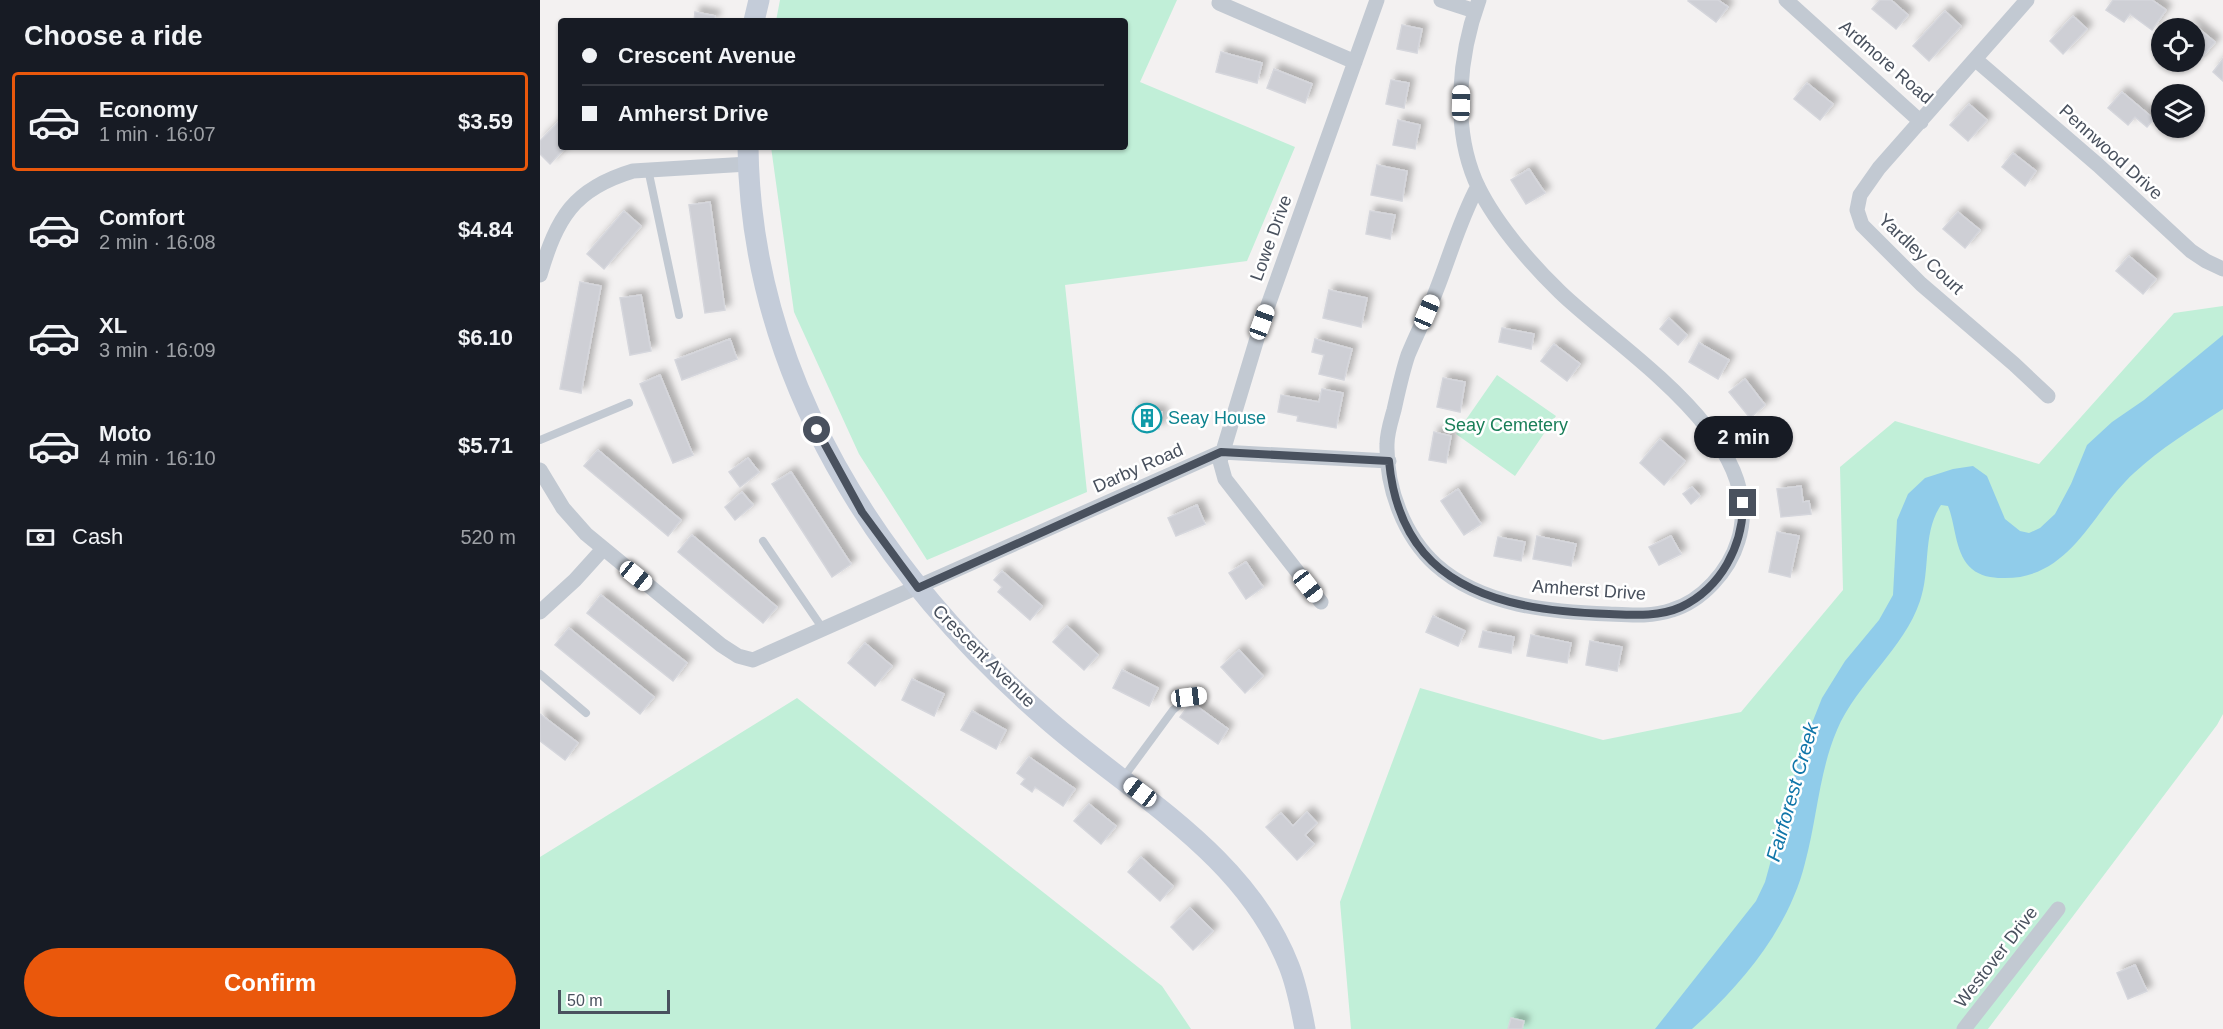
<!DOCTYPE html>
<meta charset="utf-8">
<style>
:root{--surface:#171b24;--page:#242831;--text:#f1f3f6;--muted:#9ea1a6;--line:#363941;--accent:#ea580c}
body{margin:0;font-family:Helvetica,sans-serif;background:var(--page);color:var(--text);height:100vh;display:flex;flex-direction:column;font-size:22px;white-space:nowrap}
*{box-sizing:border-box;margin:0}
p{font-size:20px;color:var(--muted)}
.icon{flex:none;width:33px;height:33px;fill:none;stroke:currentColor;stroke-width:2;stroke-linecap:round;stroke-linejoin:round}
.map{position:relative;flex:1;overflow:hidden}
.side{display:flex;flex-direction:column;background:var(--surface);width:540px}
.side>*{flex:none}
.guide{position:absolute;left:18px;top:18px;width:570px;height:132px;border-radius:6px;box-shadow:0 2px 4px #0004;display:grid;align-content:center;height:132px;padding:0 24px;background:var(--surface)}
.controls{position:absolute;left:1611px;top:18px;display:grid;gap:12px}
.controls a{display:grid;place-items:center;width:54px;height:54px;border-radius:50%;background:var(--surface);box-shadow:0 2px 4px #0004;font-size:30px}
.scale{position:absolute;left:18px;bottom:15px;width:112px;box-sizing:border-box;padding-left:6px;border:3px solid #49515e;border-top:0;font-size:16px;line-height:21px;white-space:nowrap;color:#49515e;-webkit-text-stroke:4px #fff;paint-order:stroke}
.end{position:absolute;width:27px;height:27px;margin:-14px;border:8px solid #49515e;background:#fff;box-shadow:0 0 0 3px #fff}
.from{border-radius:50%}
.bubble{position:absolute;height:42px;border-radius:21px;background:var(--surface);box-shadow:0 2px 4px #0004;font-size:20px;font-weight:700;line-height:42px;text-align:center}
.car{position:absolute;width:18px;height:36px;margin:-18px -9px;border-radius:8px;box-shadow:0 0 4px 2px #0007;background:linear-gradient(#fff 24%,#345 0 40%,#fff 0 76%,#345 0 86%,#fff 0)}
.guide b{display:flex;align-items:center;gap:21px;height:57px;font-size:22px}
.guide b+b{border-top:2px solid var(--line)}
.guide i{width:15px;height:15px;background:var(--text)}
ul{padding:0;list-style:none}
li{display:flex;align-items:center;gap:18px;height:99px;margin:0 12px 9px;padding:0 12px;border:3px solid transparent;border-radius:6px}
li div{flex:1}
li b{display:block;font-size:22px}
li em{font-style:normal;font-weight:700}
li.active{border-color:var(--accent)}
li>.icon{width:54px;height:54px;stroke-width:1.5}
h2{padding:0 24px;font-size:27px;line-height:72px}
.pay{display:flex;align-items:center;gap:15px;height:66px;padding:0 24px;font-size:22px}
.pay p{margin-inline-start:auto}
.button{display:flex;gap:12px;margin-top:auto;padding:12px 24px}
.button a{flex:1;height:69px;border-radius:36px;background:var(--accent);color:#fff;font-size:24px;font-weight:700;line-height:69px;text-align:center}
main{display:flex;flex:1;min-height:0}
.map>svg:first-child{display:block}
</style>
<main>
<section class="side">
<h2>Choose a ride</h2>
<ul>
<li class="active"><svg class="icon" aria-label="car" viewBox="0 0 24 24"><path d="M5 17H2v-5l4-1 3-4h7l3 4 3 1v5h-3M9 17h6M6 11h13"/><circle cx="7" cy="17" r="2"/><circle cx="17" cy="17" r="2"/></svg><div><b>Economy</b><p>1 min · 16:07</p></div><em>$3.59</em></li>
<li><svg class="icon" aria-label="car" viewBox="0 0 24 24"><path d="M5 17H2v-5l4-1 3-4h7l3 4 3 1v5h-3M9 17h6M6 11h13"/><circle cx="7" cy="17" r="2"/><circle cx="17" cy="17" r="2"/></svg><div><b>Comfort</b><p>2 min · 16:08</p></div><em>$4.84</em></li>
<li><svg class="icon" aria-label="car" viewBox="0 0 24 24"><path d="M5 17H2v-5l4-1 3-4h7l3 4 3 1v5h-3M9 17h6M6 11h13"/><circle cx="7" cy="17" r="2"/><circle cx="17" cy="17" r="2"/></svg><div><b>XL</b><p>3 min · 16:09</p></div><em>$6.10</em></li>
<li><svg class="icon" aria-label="car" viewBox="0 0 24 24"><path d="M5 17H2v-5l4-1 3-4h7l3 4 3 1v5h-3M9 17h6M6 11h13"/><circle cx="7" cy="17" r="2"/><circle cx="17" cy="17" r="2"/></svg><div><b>Moto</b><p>4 min · 16:10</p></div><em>$5.71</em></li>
</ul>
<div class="pay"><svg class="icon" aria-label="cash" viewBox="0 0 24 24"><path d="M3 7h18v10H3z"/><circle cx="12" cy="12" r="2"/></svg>Cash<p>520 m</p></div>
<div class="button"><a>Confirm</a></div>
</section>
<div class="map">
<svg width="1683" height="1029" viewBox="0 0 1683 1029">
<defs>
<filter id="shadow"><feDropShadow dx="5.5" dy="-5.5" stdDeviation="3" flood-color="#0004"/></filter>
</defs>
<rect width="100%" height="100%" fill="#f3f1f1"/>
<path fill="#c1efd8" d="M240,0h397l-37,82 155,65 -48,114 -182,24 22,207 -160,68 -68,-106 -65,-142 -23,-165h354v-126h-349z
M1683,306v408l-6,11 -229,304h-637l-11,-127 80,-214 183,52 138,-28 102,-122 -3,-123 55,-46 144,43 135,-151z
M957,375l59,41 -41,60 -59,-42z
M257,698l365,288 29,43h-651v-172z"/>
<path fill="#90ccea" d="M1683,335v74c-31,20 -62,39 -89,64 -42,38 -63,107 -132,105 -10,0 -22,-2 -30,-9 -17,-14 -16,-43 -24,-63l-7,-1c-19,28 -10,65 -21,96 -16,48 -63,82 -83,129 -18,42 -20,89 -32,133 -16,65 -63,122 -113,166h-37l101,-128 9,-19 36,-131 21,-53 23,-37 34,-41 14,-25 4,-75 11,-26 17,-16 28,-9 20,-3 14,10 18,43 15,12 9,2 11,-5 15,-14 16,-30 16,-39 25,-23 32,-22z"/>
<path fill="#cecfd5" stroke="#d5d6dc" stroke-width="1.5" filter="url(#shadow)" d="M1149,0h29l10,7 -12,15 -28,-21z
M1340,0h11l17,15 -12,14 -24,-20z
M1573,0h39l14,10 -14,20 -22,-16 -6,8 -18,-12z
M1405,11l16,15 -32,35 -16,-15z
M155,12l20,4 -1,5h-20z
M1533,16l14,13 -24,25 -13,-13z
M1652,23l23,19 -17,20 -4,-3v-31h-7z
M862,25l20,4 -5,24 -20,-4z
M681,52l41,11 -5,20 -41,-11z
M1683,59v22l-10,-9z
M734,69l38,15 -7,19 -38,-15z
M851,80l18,3 -5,25 -18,-4z
M1267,83l26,21 -13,16 -26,-21z
M1582,92l32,27 -7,8 -12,-10 -7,8 -20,-17z
M1429,104l18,16 -19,21 -18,-16z
M21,119v28h5l-16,17 -10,-10v-13z
M858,120l22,5 -5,24 -22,-4z
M1473,153l23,18 -11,15 -23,-19z
M837,165l30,6 -5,30 -31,-6z
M989,169l16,24 -19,11 -15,-24z
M170,202l15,108 -20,3 -16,-108z
M84,211l17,15 -37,43 -17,-15z
M830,211l25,4 -5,24 -24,-5z
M1418,212l22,18 -15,18 -22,-19z
M1589,256l27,23 -13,15 -27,-23z
M40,282l21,4 -20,107 -21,-4z
M789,290l38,8 -6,29 -38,-9z
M101,295l10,56 -21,4 -10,-57z
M1129,318l18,17 -9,10 -18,-16z
M962,328l32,6 -3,15 -32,-7z
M190,339l7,20 -55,21 -7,-20z
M775,339l37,10 -8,31 -25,-6 5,-19 -12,-3z
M1159,343l30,17 -11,19 -29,-17z
M1014,344l26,20 -13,17 -26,-20z
M120,375l33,80 -20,8 -33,-79z
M903,378l22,4 -5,30 -23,-5z
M1205,379l20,26 -15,13 -21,-26z
M782,389l21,4 -7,35 -39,-7 1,-5 -20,-4 3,-17 38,7z
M596,407l26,5 -3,17 -27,-5z
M894,432l17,4 -5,27 -17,-3z
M1120,439l25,22 -21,24 -24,-22z
M58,450l83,70 -13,16 -84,-70z
M208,458l11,14 -19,15 -11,-15z
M251,472l60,92 -19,13 -60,-93z
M1261,486l2,16 6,-1 2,13 -30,3 -4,-28z
M1152,487l8,9 -9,8 -8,-10z
M918,489l23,35 -17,11 -23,-34z
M202,492l11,13 -18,15 -10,-13z
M657,505l8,19 -29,12 -8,-18z
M1237,532l22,4 -9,41 -21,-5z
M152,535l85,72 -14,16 -85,-71z
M997,536l39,8 -5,22 -38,-7z
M1131,536l10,18 -22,11 -10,-18z
M958,537l27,5 -4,19 -27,-5z
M706,562l17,25 -17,12 -17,-26z
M462,571l40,35 -12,14 -32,-28 4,-5 -8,-7z
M61,595l86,68 -14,18 -86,-68z
M893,616l32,15 -7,15 -32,-14z
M527,626l31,29 -14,15 -31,-28z
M29,628l85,69 -14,17 -85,-69z
M943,631l31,6 -3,16 -32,-6z
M991,635l40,8 -4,20 -40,-7z
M1050,641l32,6 -5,24 -31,-6z
M325,643l27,23 -17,20 -27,-23z
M699,650l24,26 -18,17 -24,-26z
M582,670l36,18 -9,18 -36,-18z
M372,679l32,15 -10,22 -32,-16z
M651,702l37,27 -10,15 -38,-27z
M432,711l34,19 -10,19 -35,-19z
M0,714l38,29 -13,17 -25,-19z
M489,757l46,32 -12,17 -28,-19 -3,5 -11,-8 4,-5 -8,-6z
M549,804l27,22 -15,18 -27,-23z
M767,812l10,11 -12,12 9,9 -17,16 -31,-33 15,-14 12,13z
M601,857l32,29 -13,15 -32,-29z
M650,908l23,23 -20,19 -22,-23z
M1595,965l12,26 -19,8 -11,-26z
M971,1018l13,3 -2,8h-14z"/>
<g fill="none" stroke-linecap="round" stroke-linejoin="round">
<path stroke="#c2c9d2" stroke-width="8" d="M108,169l31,146
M0,440l89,-37
M223,541l60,88
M0,674l46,39
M583,778l50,-68 16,-13 13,-2"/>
<path stroke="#c2c9d2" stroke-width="15" d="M901,0l34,11
M1246,0l135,122
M1487,0l-148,168 -19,27 -3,15 5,15 59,59 93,80 34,32
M679,3l136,59
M1436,60l122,105 93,86 15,10 17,8
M938,186c-18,33 -28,70 -42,105 -8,21 -19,42 -28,64 -6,18 -10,37 -14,55 -3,11 -7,23 -7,34 -1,44 17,92 49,121 46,41 115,47 173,49 21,1 43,3 63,-4 30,-9 57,-39 66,-69 32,-100 -117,-190 -178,-249 -31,-30 -68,-73 -85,-112 -23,-55 -16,-125 4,-180
M0,275c17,-57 33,-86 93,-104l115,-7
M0,470l23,38 23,26 135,111 17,11 15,4 468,-208 168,9
M781,602l-96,-123 -5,-18 42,-139 115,-322
M0,612l35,-32 28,-31
M1424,1029l94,-120"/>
<path stroke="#c4ccd9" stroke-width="21" d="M214,21l5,-21
M208,147c3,231 131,427 301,574 86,75 196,133 240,245 8,20 12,42 16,63"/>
</g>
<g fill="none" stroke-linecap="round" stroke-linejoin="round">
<path stroke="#49515e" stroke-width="8" d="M277,430l45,82 56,76 303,-136 168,9c3,33 13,66 35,92 44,51 122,59 185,61 24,1 50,3 72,-7 40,-19 62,-61 62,-104"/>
</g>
<defs>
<g id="building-ring" transform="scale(1.5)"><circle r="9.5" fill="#fff" stroke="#0f9aa8" stroke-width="1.5"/><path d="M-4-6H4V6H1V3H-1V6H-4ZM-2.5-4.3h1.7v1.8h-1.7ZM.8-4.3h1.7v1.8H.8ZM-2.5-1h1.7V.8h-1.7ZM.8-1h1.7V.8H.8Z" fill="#0f9aa8"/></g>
</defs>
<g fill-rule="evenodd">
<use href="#building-ring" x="607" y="418"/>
</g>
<g text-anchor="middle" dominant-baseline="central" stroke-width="5" stroke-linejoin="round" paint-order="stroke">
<g font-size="18" fill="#49515e" stroke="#fff">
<text transform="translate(1346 62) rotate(41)">Ardmore Road</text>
<text transform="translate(1571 152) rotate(42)">Pennwood Drive</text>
<text transform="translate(731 238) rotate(-70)">Lowe Drive</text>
<text transform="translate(1381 254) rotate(43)">Yardley Court</text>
<text transform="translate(598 468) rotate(-24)">Darby Road</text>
<text transform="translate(1049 590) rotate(4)">Amherst Drive</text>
<text transform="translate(444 656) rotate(45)">Crescent Avenue</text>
<text transform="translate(1456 957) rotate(-52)">Westover Drive</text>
</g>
<g font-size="18" fill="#0d838f" stroke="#fff" text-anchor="start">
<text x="628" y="418">Seay House</text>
</g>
<g font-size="18" fill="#1a7f59" stroke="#fff">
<text x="966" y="425">Seay Cemetery</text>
</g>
<g font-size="20" font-style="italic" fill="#1176a9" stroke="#fff">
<text transform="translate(1252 792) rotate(-74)">Fairforest Creek</text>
</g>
</g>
</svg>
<div class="controls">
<a><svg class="icon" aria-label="locate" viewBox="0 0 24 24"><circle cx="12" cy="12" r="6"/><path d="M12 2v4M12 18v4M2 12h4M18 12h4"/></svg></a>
<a><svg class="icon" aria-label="layers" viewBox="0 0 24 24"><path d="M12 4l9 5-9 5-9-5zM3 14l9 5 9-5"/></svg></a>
</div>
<div class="scale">50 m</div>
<i class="end from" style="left:277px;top:430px"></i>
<i class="end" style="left:1203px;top:503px"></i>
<div class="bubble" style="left:1154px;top:416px;width:99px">2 min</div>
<i class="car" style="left:921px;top:103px;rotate:1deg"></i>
<i class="car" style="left:887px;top:312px;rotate:23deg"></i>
<i class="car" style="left:722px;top:322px;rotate:20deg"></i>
<i class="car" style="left:96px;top:576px;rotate:129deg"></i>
<i class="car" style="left:768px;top:586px;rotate:142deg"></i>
<i class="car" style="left:649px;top:697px;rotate:83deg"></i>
<i class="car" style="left:600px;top:792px;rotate:307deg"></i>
<div class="guide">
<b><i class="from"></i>Crescent Avenue</b>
<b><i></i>Amherst Drive</b>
</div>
</div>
</main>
